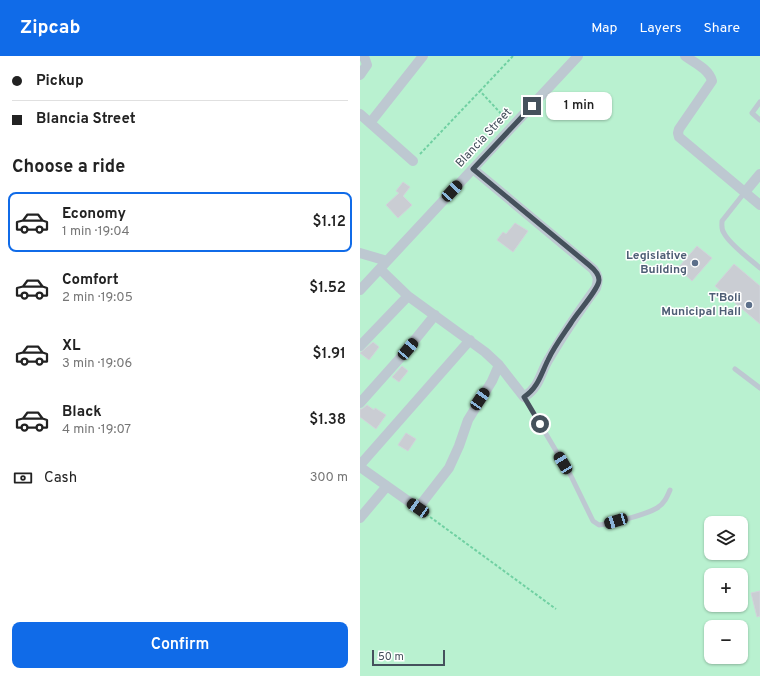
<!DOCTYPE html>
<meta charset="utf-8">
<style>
:root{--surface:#fff;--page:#f2f2f2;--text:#222;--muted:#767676;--line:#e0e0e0;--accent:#106be8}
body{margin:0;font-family:Overpass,sans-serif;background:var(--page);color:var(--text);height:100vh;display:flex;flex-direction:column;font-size:15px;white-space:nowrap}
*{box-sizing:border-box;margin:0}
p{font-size:13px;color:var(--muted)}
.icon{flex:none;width:22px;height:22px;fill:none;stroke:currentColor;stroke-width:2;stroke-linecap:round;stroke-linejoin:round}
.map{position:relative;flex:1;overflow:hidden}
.details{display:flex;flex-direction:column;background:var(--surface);width:360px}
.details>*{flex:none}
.guide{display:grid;align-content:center;height:88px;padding:0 12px;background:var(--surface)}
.controls{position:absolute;left:344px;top:460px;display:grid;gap:8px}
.controls a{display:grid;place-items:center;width:44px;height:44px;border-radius:8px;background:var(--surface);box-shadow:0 1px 3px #0004;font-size:20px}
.scale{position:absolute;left:12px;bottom:10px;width:73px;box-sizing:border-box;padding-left:4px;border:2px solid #45515c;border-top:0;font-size:11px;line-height:14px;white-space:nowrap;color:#45515c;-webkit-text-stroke:3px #fff;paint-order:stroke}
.end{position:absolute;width:18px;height:18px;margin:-9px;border:5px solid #45515c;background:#fff;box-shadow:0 0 0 2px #fff}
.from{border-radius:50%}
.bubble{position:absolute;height:28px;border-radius:8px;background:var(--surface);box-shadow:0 1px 3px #0004;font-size:13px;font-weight:600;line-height:28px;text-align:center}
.car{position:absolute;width:12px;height:24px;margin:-12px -6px;border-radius:5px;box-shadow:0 0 3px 1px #0007;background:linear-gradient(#222 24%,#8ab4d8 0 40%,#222 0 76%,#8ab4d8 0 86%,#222 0)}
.guide b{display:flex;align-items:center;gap:14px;height:38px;font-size:15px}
.guide b+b{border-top:1px solid var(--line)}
.guide i{width:10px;height:10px;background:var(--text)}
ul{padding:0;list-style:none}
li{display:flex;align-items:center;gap:12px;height:60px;margin:0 8px 6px;padding:0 4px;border:2px solid transparent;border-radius:8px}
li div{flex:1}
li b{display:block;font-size:15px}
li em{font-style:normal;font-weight:600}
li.current{border-color:var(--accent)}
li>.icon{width:36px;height:36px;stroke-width:1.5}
h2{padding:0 12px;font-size:18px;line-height:48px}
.pay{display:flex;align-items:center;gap:10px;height:44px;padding:0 12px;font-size:15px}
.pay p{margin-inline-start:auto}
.button{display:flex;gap:8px;margin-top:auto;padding:8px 12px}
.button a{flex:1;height:46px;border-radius:8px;background:var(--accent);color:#fff;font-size:16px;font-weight:600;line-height:46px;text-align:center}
header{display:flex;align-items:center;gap:24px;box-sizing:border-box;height:56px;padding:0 20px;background:var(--accent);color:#fff}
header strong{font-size:19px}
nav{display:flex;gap:22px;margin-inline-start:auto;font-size:14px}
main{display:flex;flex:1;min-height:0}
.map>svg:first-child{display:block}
</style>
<header>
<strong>Zipcab</strong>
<nav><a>Map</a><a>Layers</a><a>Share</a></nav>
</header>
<main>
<section class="details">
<div class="guide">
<b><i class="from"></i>Pickup</b>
<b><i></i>Blancia Street</b>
</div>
<h2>Choose a ride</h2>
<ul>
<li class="current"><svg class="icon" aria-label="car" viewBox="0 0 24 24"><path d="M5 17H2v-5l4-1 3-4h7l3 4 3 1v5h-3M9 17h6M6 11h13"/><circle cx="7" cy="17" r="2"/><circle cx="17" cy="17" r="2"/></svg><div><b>Economy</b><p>1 min · 19:04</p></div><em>$1.12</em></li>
<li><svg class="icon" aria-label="car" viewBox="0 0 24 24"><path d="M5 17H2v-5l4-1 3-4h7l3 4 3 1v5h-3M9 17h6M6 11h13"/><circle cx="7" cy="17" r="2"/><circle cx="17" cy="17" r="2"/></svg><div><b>Comfort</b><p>2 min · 19:05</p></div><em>$1.52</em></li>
<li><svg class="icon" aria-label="car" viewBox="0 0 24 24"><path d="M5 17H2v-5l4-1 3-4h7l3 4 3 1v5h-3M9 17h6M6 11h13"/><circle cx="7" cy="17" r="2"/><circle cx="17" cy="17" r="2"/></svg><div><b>XL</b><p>3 min · 19:06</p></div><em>$1.91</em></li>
<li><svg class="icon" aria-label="car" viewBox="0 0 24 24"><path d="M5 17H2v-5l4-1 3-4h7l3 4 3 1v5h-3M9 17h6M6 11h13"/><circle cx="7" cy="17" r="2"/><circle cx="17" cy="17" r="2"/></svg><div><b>Black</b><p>4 min · 19:07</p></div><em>$1.38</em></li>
</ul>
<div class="pay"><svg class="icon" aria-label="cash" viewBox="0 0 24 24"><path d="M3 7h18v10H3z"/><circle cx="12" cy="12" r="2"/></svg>Cash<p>300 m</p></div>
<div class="button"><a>Confirm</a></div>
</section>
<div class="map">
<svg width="400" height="620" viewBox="0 0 400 620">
<rect width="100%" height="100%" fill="#f1eeee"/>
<path fill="#b9f1d0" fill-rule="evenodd" d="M0,0h400v620h-400zM351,467h30v30h-30zM351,519h30v30h-30zM351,571h30v30h-30z"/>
<path fill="#cacdd3" stroke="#d1d4da" d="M43,126l7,5 -7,9 9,9 -14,13 -12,-13 13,-12 -3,-2z
M155,167l13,8 -15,21 -16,-12 6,-8 3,2z
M337,190l15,12 -20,23 -14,-13z
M374,208l26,22v38l-45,-38z
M13,286l6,5 -10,13 -9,-7z
M42,310l6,5 -9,11 -7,-5z
M7,349l7,5 1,-2 11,7 -10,14 -16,-12v-8h2z
M46,377l10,6 -8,12 -10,-6z
M400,535v25l-3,1 -6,-24z"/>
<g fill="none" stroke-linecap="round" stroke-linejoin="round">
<path stroke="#70d0a2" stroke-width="2" stroke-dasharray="3 2" stroke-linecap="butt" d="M120,35l33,-35
M60,98l60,-63 26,28
M66,458l130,95"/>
<path stroke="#bdc8d1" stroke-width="5" d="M400,46l-8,11 8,7
M385,136l-23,29c0,5 -1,8 2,12 5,11 26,26 36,35
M375,313l25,19
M164,341l47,79 22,45 6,4c12,-1 48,-11 58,-17 7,-4 10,-11 13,-18"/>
<path stroke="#bdc8d1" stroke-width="10" d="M325,0c10,7 24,13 27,25l-33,48 -1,4 1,4 81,68
M0,19l7,-10 -2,-6 -3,-3
M0,58l53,47
M10,67l53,-67
M385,136l15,-18
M0,197l27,8
M0,234l218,-234
M48,240l77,56 14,13 25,32c17,-11 16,-25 26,-40 14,-24 30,-47 46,-69 3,-9 2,-12 -3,-19l-120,-100
M0,290l48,-50 -28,-27
M0,347l41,-46 34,-42
M0,409l110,-125
M0,411l58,41 31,-40 10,-22 9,-26 24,-39 7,-16
M0,462l27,-32"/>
</g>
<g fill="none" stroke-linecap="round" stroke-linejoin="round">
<path stroke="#45515c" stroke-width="5" d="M172,50l-59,63 116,96c5,4 10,9 10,15 0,9 -23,34 -28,43 -8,12 -17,24 -23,37 -7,14 -10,28 -24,37l16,27"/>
</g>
<g fill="#5c6f8a" stroke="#fff" stroke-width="1.5">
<circle cx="335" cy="207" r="4"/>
<circle cx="389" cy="249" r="4"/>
</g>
<g text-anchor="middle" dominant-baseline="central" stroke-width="3" stroke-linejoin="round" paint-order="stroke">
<g font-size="12" fill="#45515c" stroke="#fff">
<text transform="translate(124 82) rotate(-47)">Blancia Street</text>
</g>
<g font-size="12" font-weight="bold" fill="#4e5e75" stroke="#fff" text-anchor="end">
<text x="327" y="200">Legislative<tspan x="327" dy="14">Building</tspan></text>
<text x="381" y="242">T'Boli<tspan x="381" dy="14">Municipal Hall</tspan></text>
</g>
</g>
</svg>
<div class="controls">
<a><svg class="icon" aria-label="layers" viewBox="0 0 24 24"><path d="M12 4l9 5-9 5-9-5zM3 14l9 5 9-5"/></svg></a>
<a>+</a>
<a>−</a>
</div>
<div class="scale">50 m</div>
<i class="end from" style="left:180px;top:368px"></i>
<i class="end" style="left:172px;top:50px"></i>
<div class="bubble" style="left:186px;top:36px;width:66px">1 min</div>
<i class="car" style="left:92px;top:135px;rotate:43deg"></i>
<i class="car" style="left:48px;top:293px;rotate:40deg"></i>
<i class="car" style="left:120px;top:343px;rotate:34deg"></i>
<i class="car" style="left:203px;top:407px;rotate:329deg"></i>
<i class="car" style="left:58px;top:452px;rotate:304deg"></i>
<i class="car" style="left:256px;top:465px;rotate:253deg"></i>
</div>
</main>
